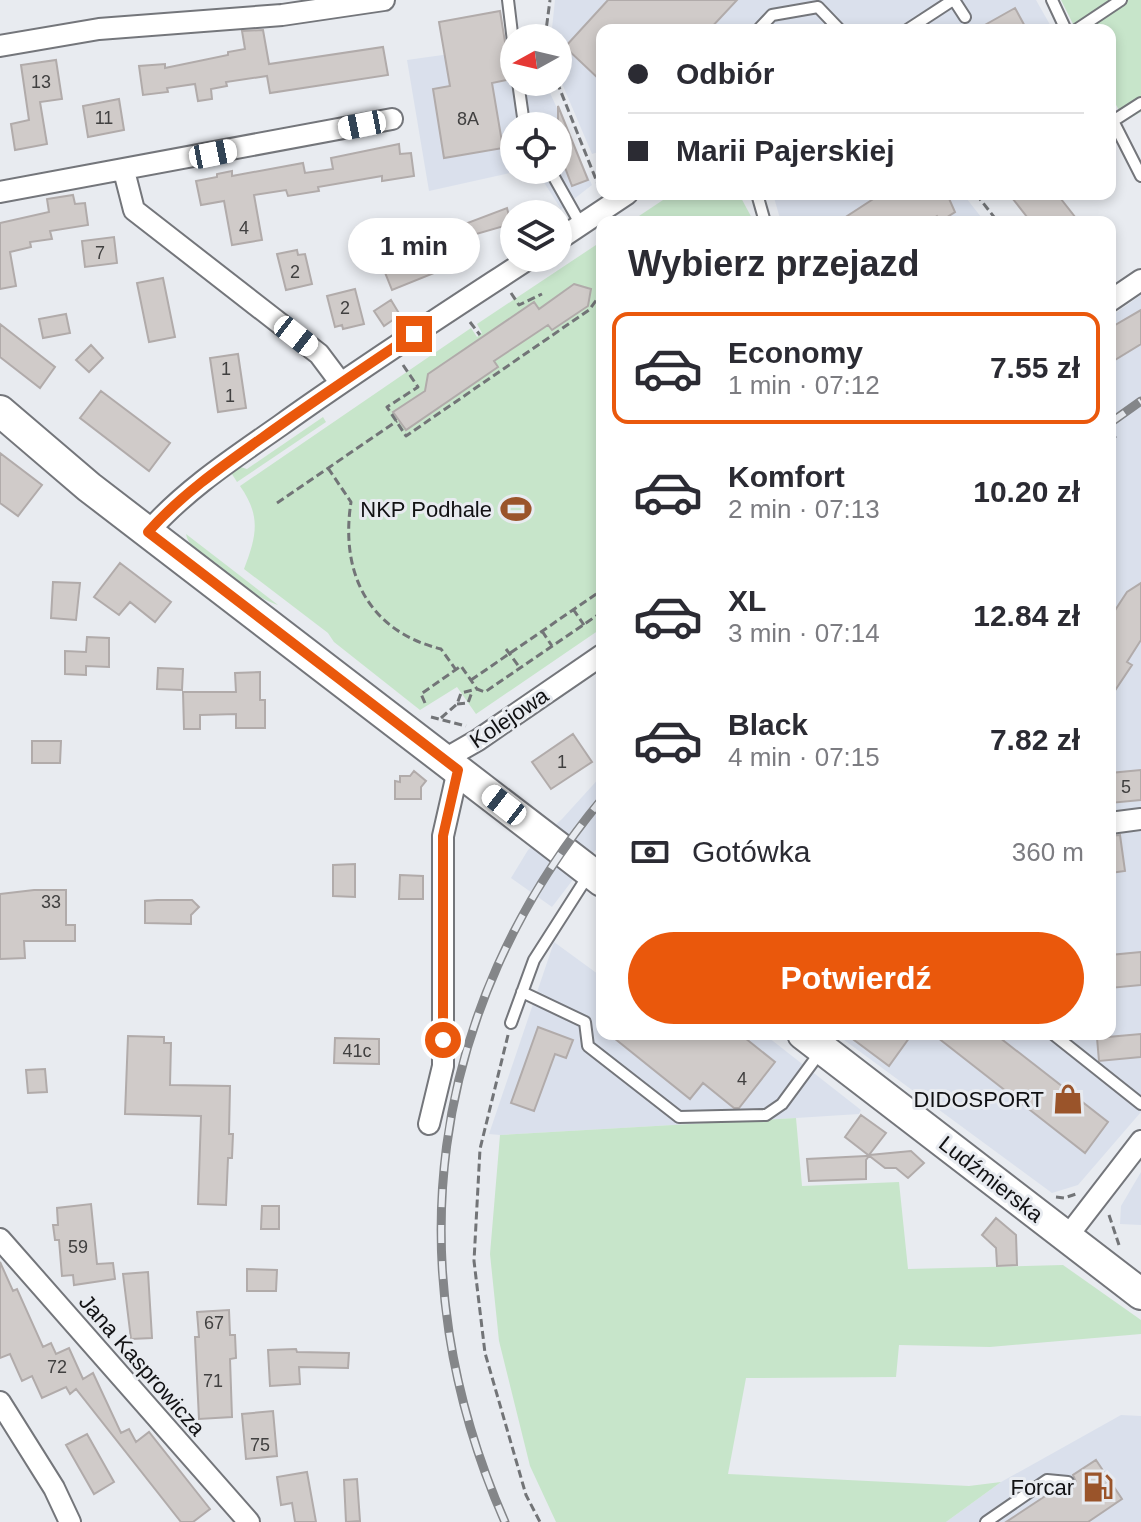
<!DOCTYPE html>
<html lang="pl">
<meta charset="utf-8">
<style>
:root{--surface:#fff;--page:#f7f7f7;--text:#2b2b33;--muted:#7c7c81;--line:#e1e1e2;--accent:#ea580c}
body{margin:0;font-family:Helvetica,sans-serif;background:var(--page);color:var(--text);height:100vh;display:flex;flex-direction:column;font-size:30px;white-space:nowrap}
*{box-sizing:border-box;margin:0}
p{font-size:26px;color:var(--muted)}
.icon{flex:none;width:44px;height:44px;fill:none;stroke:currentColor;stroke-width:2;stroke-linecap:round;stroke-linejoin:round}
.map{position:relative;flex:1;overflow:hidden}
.sheet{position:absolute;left:596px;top:216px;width:520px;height:824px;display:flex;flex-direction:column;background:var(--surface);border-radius:16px;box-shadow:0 4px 12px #0003}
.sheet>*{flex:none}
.banner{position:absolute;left:596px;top:24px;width:520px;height:176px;border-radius:16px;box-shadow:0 4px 12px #0003;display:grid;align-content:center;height:176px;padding:0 32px;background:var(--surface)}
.needle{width:52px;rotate:262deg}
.fabs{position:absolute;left:500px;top:24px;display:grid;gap:16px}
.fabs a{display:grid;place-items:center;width:72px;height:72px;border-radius:50%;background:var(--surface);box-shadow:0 4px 12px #0003;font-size:40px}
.end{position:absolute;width:36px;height:36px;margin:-18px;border:10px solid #ea580c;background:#fff;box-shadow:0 0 0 4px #fff}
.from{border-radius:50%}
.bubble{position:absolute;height:56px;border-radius:28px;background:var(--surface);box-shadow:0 4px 12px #0003;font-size:26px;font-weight:600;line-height:56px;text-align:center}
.car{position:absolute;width:24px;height:48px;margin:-24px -12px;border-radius:10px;box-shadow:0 0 6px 2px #0007;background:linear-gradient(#fff 24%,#345 0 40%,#fff 0 76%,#345 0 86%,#fff 0)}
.banner b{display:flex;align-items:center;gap:28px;height:76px;font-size:30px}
.banner b+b{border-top:2px solid var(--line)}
.banner i{width:20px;height:20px;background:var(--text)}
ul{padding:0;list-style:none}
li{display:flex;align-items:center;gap:24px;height:112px;margin:0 16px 12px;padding:0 16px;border:4px solid transparent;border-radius:16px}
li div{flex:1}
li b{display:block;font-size:30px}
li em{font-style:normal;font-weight:600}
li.active{border-color:var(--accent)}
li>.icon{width:72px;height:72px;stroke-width:1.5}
h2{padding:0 32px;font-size:36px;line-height:96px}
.pay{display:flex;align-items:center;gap:20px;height:88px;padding:0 32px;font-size:30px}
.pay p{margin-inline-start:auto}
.action{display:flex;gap:16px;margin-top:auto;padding:16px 32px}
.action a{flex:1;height:92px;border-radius:48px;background:var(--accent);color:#fff;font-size:32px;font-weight:600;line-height:92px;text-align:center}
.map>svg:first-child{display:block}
</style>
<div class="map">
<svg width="1141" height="1522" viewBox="0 0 1141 1522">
<rect width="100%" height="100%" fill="#e8ebf0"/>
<path fill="#dae0ec" d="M555,0h481l17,30h-451v121l-10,3 -34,-80v-36h-7z
M514,45v37h31l47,103 -31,24 -25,-39h22v-44h-44v44h10l-95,21 -22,-131z
M773,194h190l22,28h-204z
M1141,295v513l-31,3v-494z
M602,775v74l-4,-2 -46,60 -41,-29 17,-28 34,-31z
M1141,831v281l-63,73 -26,8 -216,-159h274v-200z
M554,942l48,35v57h162l97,76 -2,4 -63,4 -296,17 -11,-1z
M1141,1172v53l-21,-1 1,-18z
M1121,1415l20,1v106h-195l55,-40z"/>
<path fill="#c7e5ca" d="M1061,0h80v112l-16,9 -15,-27v-64h-34z
M672,194h67l15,28h-124z
M602,241v387l-126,86 -19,-27 -37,23 -86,-68 -6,-9 -84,-64c13,-34 17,-53 -4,-83l231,-158 6,9 5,-4 -5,-9z
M323,417l3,5 -89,60 -7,-11 7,-5 10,3z
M186,534l92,71c-22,-7 -89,-48 -92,-71z
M796,1118l6,68 97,-4 9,87 155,-4 78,55v14l-151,13 -91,-2 -3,32 -150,1 -18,96 241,12 32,-4 -55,40h-390l-26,-56 -31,-125 -9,-87 10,-119z"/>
<path fill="#d0cbc9" stroke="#b1abaa" stroke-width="2" d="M608,0h129l-28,30h-107v52l-37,-35z
M1015,8l12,22h-51z
M500,11l11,68 -19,4 11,65 -59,10 -11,-69 17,-3 -11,-64z
M263,30l6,34 114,-17 5,28 -118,18 -3,-17 -41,6 1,4 -16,3 1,10 -14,2 -3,-17 -28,4 1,4 -25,3 -4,-29 26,-2v4l63,-13v-3l17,-3 -3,-18z
M56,60l6,39 -22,3 7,42 -32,6 -4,-26 18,-4 -8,-55z
M119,99l5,31 -36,7 -5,-31z
M558,106l30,74 -16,6 -14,-37z
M399,144l1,10 11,-1 3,23 -32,5v-5l-64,11 1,4 -31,5 -2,-6 -32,5 8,45 -30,5 -8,-44 -23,4 -5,-24 21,-4v-3l15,-3v5l71,-13 2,10 28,-4 -2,-11z
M881,194h66l8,18 -14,9 -4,-5 -9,6h-90z
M1009,194h48l22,28h-48z
M73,195l2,9 10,-1 3,22 -38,6 2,8 -22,3 1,5 -21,5 6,34 -16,3v-66l49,-11 -2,-13z
M507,208l4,16 -66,19 -4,-10z
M114,237l3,26 -32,4 -3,-26z
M432,237l12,32 -52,21 -10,-25 25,-9 -4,-8z
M297,250l1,5 7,-1 7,30 -26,6 -9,-36z
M163,278l12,59 -26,5 -12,-59z
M574,284l17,5 -3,17 -36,24 -4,-5 -54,36 4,6 -92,63 -13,-18 32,-21 3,-17 106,-72 5,7z
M355,289l9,35 -21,5 -1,-4 -7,2 -8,-31z
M391,300l9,15 -16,11 -10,-15z
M1141,310v34l-31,19v-35z
M66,314l4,19 -27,5 -4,-19z
M0,324l55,43 -15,21 -40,-31z
M91,345l12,13 -14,14 -13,-12z
M238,354l8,54 -28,4 -8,-54z
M101,391l69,52 -21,28 -69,-53z
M0,453l42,32 -24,31 -18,-13z
M120,563l51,39 -16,20 -25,-20 -11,13 -25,-18z
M53,582l27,1 -4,37 -25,-2z
M1141,583v57l-14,22 5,3 -22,33v-80l17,-26z
M87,637l22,1v29l-23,-1v9l-21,-1v-23l21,1z
M158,668l25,1 -1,21 -25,-1z
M260,672v28h5v28h-29v-14l-36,1v14h-16l-1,-37h53l-1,-19z
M573,734l19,28 -41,27 -19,-27z
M32,741h29l-1,22h-28z
M1141,770v30l-31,3v-30z
M414,771l12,10 -5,6v12h-26v-18l5,1v-6h10z
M1120,835l5,36 -15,2v-37z
M355,864v33l-22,-1v-31z
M400,875l23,1v23h-24z
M34,890h32v35h9v16h-51l1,17 -25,1v-65z
M157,900h35l7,7 -8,8v9l-46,-1v-22z
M1141,952v33l-31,3v-33z
M538,1027l35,13 -7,18 -11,-4 -21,57 -23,-8z
M609,1034h131l35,28 -36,46h-5l-31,-25 -13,16z
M846,1034h66l-23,32z
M933,1034h62l113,88 -23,31z
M1141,1034v23l-42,4 -2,-23z
M128,1036l36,1v6h7l-1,42 60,1 -1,48h4l-1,24h-4l-2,47 -28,-1 3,-88 -76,-2z
M335,1038l44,1v25l-45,-1z
M45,1069l2,23 -19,1 -2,-23z
M861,1115l25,18 -17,22 42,-4 13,12 -16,15 -12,-10h-11l-40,-31z
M866,1156h3l-3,4v19l-57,2 -2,-22z
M91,1204l6,60 16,-1 2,16 -41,6 -1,-10 -11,1 -3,-36h-4l-2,-15h5l-1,-17z
M262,1206h17v23h-18z
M996,1218l20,17 1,30 -20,1 -1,-18 -14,-13z
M0,1262l13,29 4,-2 26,58 8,-4 5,11 13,-6 14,31 10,-6 28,60 8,-4 7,13 13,-10 61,77 -17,13h-12l-105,-133 -6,5 -4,-7 -24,11 -10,-22 -10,5 -12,-27 -10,4z
M247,1269l30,1 -1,21h-29z
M148,1272l4,66 -21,1 -8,-65z
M229,1310l1,25h5l1,23 -6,1 2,58 -33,2 -4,-82h4l-2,-25z
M296,1349l1,3 52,1 -1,15 -49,-1 1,17 -30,2 -2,-36z
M273,1411l4,45 -31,3 -4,-45z
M87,1434l27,48 -20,12 -28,-49z
M1096,1460l26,39 -34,23h-82l50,-33h16l4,-7 -3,-7z
M307,1472l9,50h-21l-3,-19 -11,2 -4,-28z
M357,1479l3,42 -14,1 -2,-42z"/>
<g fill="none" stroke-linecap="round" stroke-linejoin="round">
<g stroke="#74767b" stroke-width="14">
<path id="lane" d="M508,0l6,50
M954,0l11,17
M1052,0l14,30
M758,30l14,-15 46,-8 22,23
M907,30l46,-30
M1076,30l45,-30
M518,82l5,35 4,9
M1110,115l31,61
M1113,121l28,-18
M550,170l31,55
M757,194l8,28
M522,992l63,30 3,24 91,71 87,-2 16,-11 39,-53
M511,1023l23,-63 55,-86
M1053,1034l88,70
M986,1522l61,-42 21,2"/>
</g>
<g stroke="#74767b" stroke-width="24">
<path id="street" d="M0,46l99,-17 183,-14 102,-15
M124,171l10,39 185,144 21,28
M0,192l392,-73
M558,240l69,-46
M1110,301l31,-21
M148,532c38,-43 86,-74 133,-107 81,-58 165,-112 249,-167
M445,759l33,-19 124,-85
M1110,823l31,-4
M429,1124l14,-58v-230l15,-66
M1067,1237l74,-96
M0,1239l249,283
M0,1402l54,86 16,34"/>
</g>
<g stroke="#74767b" stroke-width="34">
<path id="primary" d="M0,411l89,76 513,394
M803,1034l338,260"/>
</g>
<path stroke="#727477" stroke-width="3" stroke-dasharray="8 4" stroke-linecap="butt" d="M545,38l5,-38
M557,82l42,105 3,-3
M976,194l22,28
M511,293l8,12 23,-11
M470,322l10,13
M403,365l15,22 -31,20 19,29 183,-126 12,-16
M1110,440l6,-4
M328,468l23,34c-11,71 17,129 90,147l15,21
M277,503l120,-82
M573,609l11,16
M542,631l10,15
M506,649l14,19
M471,680l131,-90
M425,703l-4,-9 40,-28 16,23
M457,704l11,-1 4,-11
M431,717l35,9
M441,718l16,-14 4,-11 16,-4 8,3 117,-80
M508,1035l-28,114 -6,112 11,92 41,142 14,27
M1056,1197l8,1 12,-4
M1109,1215l10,30"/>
<use href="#lane" stroke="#fff" stroke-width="10"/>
<use href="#street" stroke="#fff" stroke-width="20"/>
<use href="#primary" stroke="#fff" stroke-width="30"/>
<g stroke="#848689" stroke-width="9">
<path id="rail" d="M1110,423l31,-22
M505,1522c-110,-250 -78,-512 97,-723"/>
</g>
<use href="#rail" stroke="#e8ebf0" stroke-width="6" stroke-dasharray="18" stroke-linecap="butt"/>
</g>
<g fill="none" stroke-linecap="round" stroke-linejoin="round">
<path stroke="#ea580c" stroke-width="10" d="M414,334c-51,34 -102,68 -152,104 -41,29 -81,57 -114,94l310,238 -15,66v204"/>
</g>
<defs>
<g id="stadium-bare" transform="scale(2.4)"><path d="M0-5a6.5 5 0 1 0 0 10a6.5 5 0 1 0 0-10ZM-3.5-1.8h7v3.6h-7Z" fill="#9a542a" stroke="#e8ebf0" stroke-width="2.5" paint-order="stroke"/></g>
<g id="shop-bare" transform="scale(2.4)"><path d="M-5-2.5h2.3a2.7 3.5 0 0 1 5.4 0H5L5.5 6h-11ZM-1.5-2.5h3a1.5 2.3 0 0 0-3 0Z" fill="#9a542a" stroke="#e8ebf0" stroke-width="2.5" paint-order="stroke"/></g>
<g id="fuel-bare" transform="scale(2.4)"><path d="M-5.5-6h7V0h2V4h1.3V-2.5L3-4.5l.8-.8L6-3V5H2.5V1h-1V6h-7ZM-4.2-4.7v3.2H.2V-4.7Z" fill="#9a542a" stroke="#e8ebf0" stroke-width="2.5" paint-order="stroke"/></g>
</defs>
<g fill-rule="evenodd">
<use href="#stadium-bare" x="516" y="509"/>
<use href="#shop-bare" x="1068" y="1099"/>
<use href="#fuel-bare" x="1098" y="1487"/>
</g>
<g text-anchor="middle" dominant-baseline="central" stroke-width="6" stroke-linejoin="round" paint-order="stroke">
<g font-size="18" fill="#414040">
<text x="41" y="82">13</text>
<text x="104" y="118">11</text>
<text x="468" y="119">8A</text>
<text x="244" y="228">4</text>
<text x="100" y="253">7</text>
<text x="295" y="272">2</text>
<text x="345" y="308">2</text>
<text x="226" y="369">1</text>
<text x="230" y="396">1</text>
<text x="562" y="762">1</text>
<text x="1126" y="787">5</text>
<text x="51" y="902">33</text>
<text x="357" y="1051">41c</text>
<text x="742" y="1079">4</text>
<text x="78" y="1247">59</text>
<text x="214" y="1323">67</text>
<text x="57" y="1367">72</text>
<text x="213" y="1381">71</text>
<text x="260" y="1445">75</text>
</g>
<g font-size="22" fill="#111113" stroke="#e8ebf0" text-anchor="end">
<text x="492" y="509">NKP Podhale</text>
<text x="1044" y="1099">DIDOSPORT</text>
<text x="1074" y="1487">Forcar</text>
</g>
<g font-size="22" fill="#111113" stroke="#e8ebf0">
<text transform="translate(509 718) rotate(-34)">Kolejowa</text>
<text transform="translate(991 1179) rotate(38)">Ludźmierska</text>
<text transform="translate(142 1365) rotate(49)">Jana Kasprowicza</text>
</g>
</g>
</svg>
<div class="fabs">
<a><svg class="needle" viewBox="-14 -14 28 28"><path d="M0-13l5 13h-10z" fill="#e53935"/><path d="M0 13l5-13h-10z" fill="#7c7c81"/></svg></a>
<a><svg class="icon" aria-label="locate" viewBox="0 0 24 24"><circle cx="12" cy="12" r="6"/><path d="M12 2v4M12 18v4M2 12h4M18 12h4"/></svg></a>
<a><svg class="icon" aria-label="layers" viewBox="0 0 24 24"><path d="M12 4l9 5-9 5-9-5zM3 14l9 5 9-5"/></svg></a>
</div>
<i class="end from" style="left:443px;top:1040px"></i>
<i class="end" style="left:414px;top:334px"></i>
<div class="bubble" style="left:348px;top:218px;width:132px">1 min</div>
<i class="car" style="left:362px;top:125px;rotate:259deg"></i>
<i class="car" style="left:213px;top:154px;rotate:79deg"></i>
<i class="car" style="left:296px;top:336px;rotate:128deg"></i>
<i class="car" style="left:504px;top:805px;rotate:308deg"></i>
<div class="banner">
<b><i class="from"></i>Odbiór</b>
<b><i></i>Marii Pajerskiej</b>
</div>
<section class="sheet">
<h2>Wybierz przejazd</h2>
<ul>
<li class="active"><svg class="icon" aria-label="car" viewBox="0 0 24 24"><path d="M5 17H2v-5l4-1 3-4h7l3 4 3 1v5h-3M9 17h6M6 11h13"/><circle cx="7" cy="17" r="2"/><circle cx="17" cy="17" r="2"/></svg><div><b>Economy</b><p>1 min · 07:12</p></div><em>7.55 zł</em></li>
<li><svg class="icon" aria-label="car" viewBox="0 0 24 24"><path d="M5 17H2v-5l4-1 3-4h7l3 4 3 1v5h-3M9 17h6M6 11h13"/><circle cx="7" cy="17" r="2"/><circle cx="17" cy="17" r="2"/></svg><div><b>Komfort</b><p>2 min · 07:13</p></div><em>10.20 zł</em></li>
<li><svg class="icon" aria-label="car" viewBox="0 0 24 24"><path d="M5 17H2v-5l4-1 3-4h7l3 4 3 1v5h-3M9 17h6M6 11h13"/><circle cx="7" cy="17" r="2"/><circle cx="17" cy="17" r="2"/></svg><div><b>XL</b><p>3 min · 07:14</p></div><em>12.84 zł</em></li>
<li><svg class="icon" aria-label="car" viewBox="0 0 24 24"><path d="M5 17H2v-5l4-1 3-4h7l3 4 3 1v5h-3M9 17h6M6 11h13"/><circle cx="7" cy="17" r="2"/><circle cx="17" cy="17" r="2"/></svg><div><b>Black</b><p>4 min · 07:15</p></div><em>7.82 zł</em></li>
</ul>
<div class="pay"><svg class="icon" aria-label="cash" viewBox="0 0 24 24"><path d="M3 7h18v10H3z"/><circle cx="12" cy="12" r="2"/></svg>Gotówka<p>360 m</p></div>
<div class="action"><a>Potwierdź</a></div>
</section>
</div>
